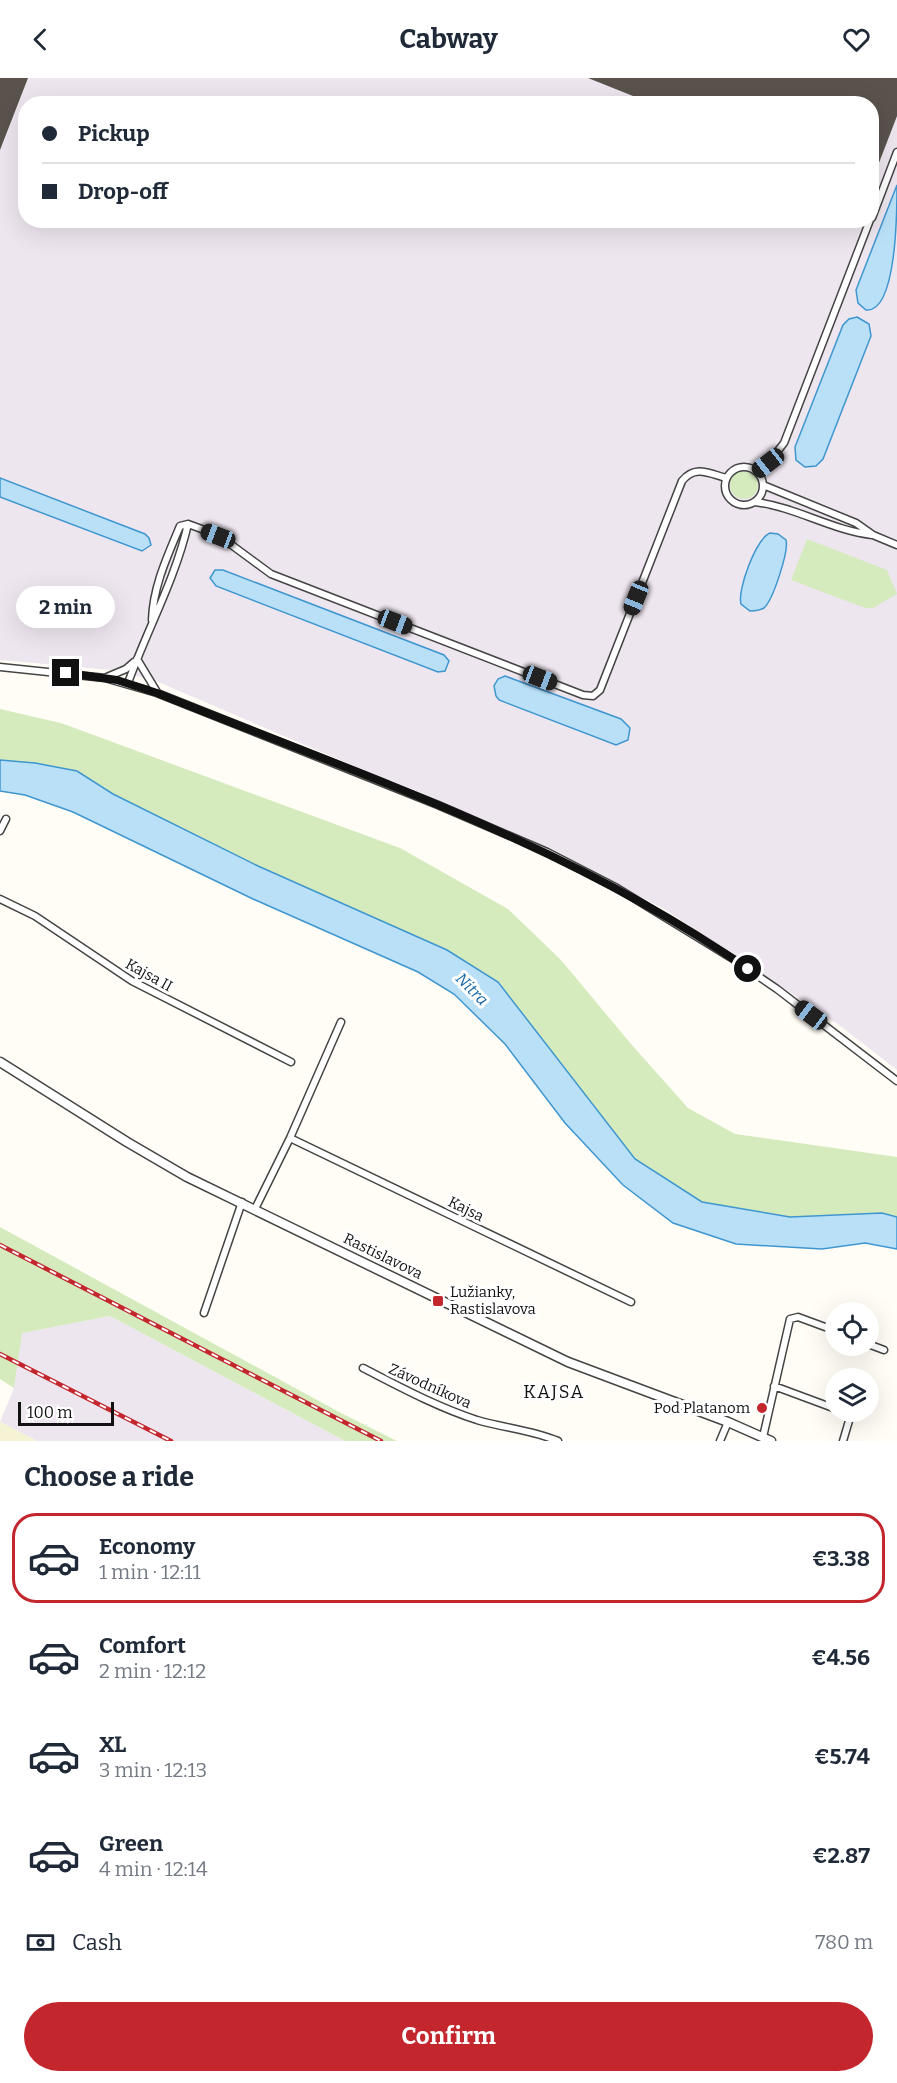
<!DOCTYPE html>
<meta charset="utf-8">
<style>
:root{--surface:#fff;--page:#f2f2f3;--text:#1f2937;--muted:#747a83;--line:#e0e1e3;--accent:#c4262e}
body{margin:0;font-family:Bitter,serif;background:var(--page);color:var(--text);height:100vh;display:flex;flex-direction:column;font-size:22px;white-space:nowrap}
*{box-sizing:border-box;margin:0}
p{font-size:20px;color:var(--muted)}
.icon{flex:none;width:33px;height:33px;fill:none;stroke:currentColor;stroke-width:2;stroke-linecap:round;stroke-linejoin:round}
.map{position:relative;height:1363px;overflow:hidden}
.drawer{display:flex;flex-direction:column;background:var(--surface);flex:1}
.drawer>*{flex:none}
.top-card{position:absolute;left:18px;top:18px;width:861px;height:132px;border-radius:24px;box-shadow:0 6px 24px #0002;display:grid;align-content:center;height:132px;padding:0 24px;background:var(--surface)}
.fabs{position:absolute;left:825px;top:1224px;display:grid;gap:12px}
.fabs a{display:grid;place-items:center;width:54px;height:54px;border-radius:50%;background:var(--surface);box-shadow:0 6px 24px #0002;font-size:30px}
.scale{position:absolute;left:18px;bottom:15px;width:96px;box-sizing:border-box;padding-left:6px;border:3px solid #111;border-top:0;font-size:16px;line-height:21px;white-space:nowrap;color:#111;-webkit-text-stroke:4px #fff;paint-order:stroke}
.end{position:absolute;width:27px;height:27px;margin:-14px;border:8px solid #111;background:#fff;box-shadow:0 0 0 3px #fff}
.from{border-radius:50%}
.bubble{position:absolute;height:42px;border-radius:21px;background:var(--surface);box-shadow:0 6px 24px #0002;font-size:20px;font-weight:700;line-height:42px;text-align:center}
.car{position:absolute;width:18px;height:36px;margin:-18px -9px;border-radius:8px;box-shadow:0 0 4px 2px #0007;background:linear-gradient(#222 24%,#8ab4d8 0 40%,#222 0 76%,#8ab4d8 0 86%,#222 0)}
.top-card b{display:flex;align-items:center;gap:21px;height:57px;font-size:22px}
.top-card b+b{border-top:2px solid var(--line)}
.top-card i{width:15px;height:15px;background:var(--text)}
ul{padding:0;list-style:none}
li{display:flex;align-items:center;gap:18px;height:90px;margin:0 12px 9px;padding:0 12px;border:3px solid transparent;border-radius:24px}
li div{flex:1}
li b{display:block;font-size:22px}
li em{font-style:normal;font-weight:700}
li.on{border-color:var(--accent)}
li>.icon{width:54px;height:54px;stroke-width:1.5}
h2{padding:0 24px;font-size:27px;line-height:72px}
.pay{display:flex;align-items:center;gap:15px;height:66px;padding:0 24px;font-size:22px}
.pay p{margin-inline-start:auto}
.action{display:flex;gap:12px;margin-top:auto;padding:12px 24px}
.action a{flex:1;height:69px;border-radius:36px;background:var(--accent);color:#fff;font-size:24px;font-weight:700;line-height:69px;text-align:center}
header{display:flex;justify-content:space-between;align-items:center;height:78px;padding:0 24px;background:var(--surface);font-size:27px;font-weight:700}
.map>svg:first-child{display:block}
</style>
<header><svg class="icon" aria-label="back" viewBox="0 0 24 24"><path d="M15 5l-7 7 7 7"/></svg>Cabway<svg class="icon" aria-label="heart" viewBox="0 0 24 24"><path d="M12 20l-8-8c-3-5 5-10 8-4 3-6 11-1 8 4z"/></svg></header>
<div class="map">
<svg width="897" height="1363" viewBox="0 0 897 1363">
<rect width="100%" height="100%" fill="#fffdf5"/>
<path fill="#eee6ef" fill-rule="evenodd" d="M0,0h897v992l-58,-45 -175,-116 -115,-59 -393,-169 -45,-11 -111,-10zM26,26h846v116h-846z
M110,1238l235,125h-308l-37,-19 14,-34 7,-55z"/>
<path fill="#f6f3d4" d="M0,1344l37,19h-37z"/>
<path fill="#d5ebbd" d="M730 407a14 14 0 1 1 28 0a14 14 0 1 1-28 0Z
M807,461l80,31 10,24 -24,14h-8l-74,-28z
M0,631l61,14 339,125 108,61 53,51 70,84 57,64 47,26 162,23v60l-15,-4 -92,4 -88,-15 -67,-43 -137,-177 -51,-32 -189,-84 -145,-72 -36,-23 -42,-8 -35,-3z
M0,1149l339,185 58,29h-52l-235,-125 -88,17 -8,55 -14,-9z"/>
<path fill="#b9e0f7" stroke="#3f96cf" stroke-width="1.5" d="M897,107c0,25 0,128 -31,125l-8,-7 -2,-13z
M857,239l12,7 2,12 -48,123 -7,7 -11,1 -9,-7 -1,-13 48,-122 6,-6z
M0,400l145,56 4,4 2,7 -9,6 -142,-54z
M770,455l8,1 8,6c3,11 -13,60 -22,68 -5,3 -9,3 -14,3l-9,-7c-4,-14 15,-65 29,-71z
M215,492h8l221,85 5,6 -4,10 -7,1 -222,-86 -6,-8z
M505,598l116,43 9,9 -2,12 -12,5 -117,-45 -3,-4 -2,-10 4,-7z
M0,682l35,3 42,8 36,23 145,72 189,84 51,32 137,177 67,43 88,15 92,-4 15,4v32l-32,-6 -43,6 -86,-5 -63,-21 -50,-38 -58,-62 -60,-79 -51,-50 -36,-22 -165,-73 -180,-87 -48,-17 -25,-4z"/>
<path fill="#5a524d" d="M0,0h28l-28,72z
M588,0h309v38l-25,65v-77h-219z"/>
<g fill="none" stroke-linecap="round" stroke-linejoin="round">
<g stroke="#444" stroke-width="9">
<path id="minor" d="M872,140l25,-66
M725 408a19 19 0 1 1 38 0a19 19 0 1 1-38 0Z
M757,394l11,-9 16,-20 86,-223
M763,407l93,38 17,12 24,10
M755,424c41,5 76,28 117,33
M152,542c1,-33 15,-63 28,-94l8,-2 30,11 53,39 312,121 10,1 7,-6 82,-209c13,-16 26,-8 44,-3
M137,581l20,33
M0,589l105,11 52,15 281,112 109,47 70,36 116,71 44,30 120,92
M107,599l19,-8 8,-7
M128,605c19,-53 47,-103 60,-159
M0,753l6,-12
M0,821l35,17 97,65 159,81
M290,1060l341,164
M255,1131l35,-71 51,-116
M204,1235l38,-111
M868,1266l16,6
M363,1290c37,19 74,39 114,52 27,8 55,10 81,21
M774,1308l62,23
M763,1359l27,-118 8,-2 38,14
M720,1363l8,-19
M843,1363l8,-27 -8,-2"/>
</g>
<g stroke="#444" stroke-width="11">
<path id="tertiary" d="M0,984l127,80 60,35 381,185 160,60 43,19"/>
</g>
<use href="#minor" stroke="#fff" stroke-width="6"/>
<use href="#tertiary" stroke="#fff" stroke-width="8"/>
<g stroke="#c4262e" stroke-width="4.5">
<path id="rail" d="M0,1167l381,196
M0,1276l171,87"/>
</g>
<use href="#rail" stroke="#fff" stroke-width="2" stroke-dasharray="7" stroke-linecap="butt"/>
</g>
<g fill="none" stroke-linecap="round" stroke-linejoin="round">
<path stroke="#111" stroke-width="8" d="M66,595l51,7 40,13c201,81 412,151 591,276"/>
</g>
<g fill="#c4262e" stroke="#fff" stroke-width="2">
<rect x="432" y="1217" width="12" height="12" rx="3"/>
<circle cx="762" cy="1330" r="6"/>
</g>
<g text-anchor="middle" dominant-baseline="central" stroke-width="6" stroke-linejoin="round" paint-order="stroke">
<g font-size="15" fill="#111" stroke="#fff">
<text transform="translate(149 897) rotate(29)">Kajsa II</text>
<text transform="translate(466 1131) rotate(26)">Kajsa</text>
<text transform="translate(383 1178) rotate(26)">Rastislavova</text>
<text transform="translate(430 1308) rotate(24)">Závodníkova</text>
</g>
<g font-size="15" fill="#111" stroke="#fff" text-anchor="start">
<text x="450" y="1214">Lužianky,<tspan x="450" dy="17">Rastislavova</tspan></text>
<text x="750" y="1330" text-anchor="end">Pod Platanom</text>
</g>
<g font-size="16" font-style="italic" fill="#1768a6" stroke="#fff">
<text transform="translate(472 911) rotate(45)">Nitra</text>
</g>
<g font-size="18" letter-spacing="1.5" fill="#111" stroke="#fff">
<text x="554" y="1314">KAJSA</text>
</g>
</g>
</svg>
<div class="fabs">
<a><svg class="icon" aria-label="locate" viewBox="0 0 24 24"><circle cx="12" cy="12" r="6"/><path d="M12 2v4M12 18v4M2 12h4M18 12h4"/></svg></a>
<a><svg class="icon" aria-label="layers" viewBox="0 0 24 24"><path d="M12 4l9 5-9 5-9-5zM3 14l9 5 9-5"/></svg></a>
</div>
<div class="scale">100 m</div>
<i class="end from" style="left:748px;top:891px"></i>
<i class="end" style="left:66px;top:595px"></i>
<div class="bubble" style="left:16px;top:508px;width:99px">2 min</div>
<i class="car" style="left:768px;top:385px;rotate:232deg"></i>
<i class="car" style="left:218px;top:458px;rotate:291deg"></i>
<i class="car" style="left:636px;top:520px;rotate:202deg"></i>
<i class="car" style="left:395px;top:544px;rotate:111deg"></i>
<i class="car" style="left:540px;top:600px;rotate:111deg"></i>
<i class="car" style="left:811px;top:937px;rotate:307deg"></i>
<div class="top-card">
<b><i class="from"></i>Pickup</b>
<b><i></i>Drop-off</b>
</div>
</div>
<section class="drawer">
<h2>Choose a ride</h2>
<ul>
<li class="on"><svg class="icon" aria-label="car" viewBox="0 0 24 24"><path d="M5 17H2v-5l4-1 3-4h7l3 4 3 1v5h-3M9 17h6M6 11h13"/><circle cx="7" cy="17" r="2"/><circle cx="17" cy="17" r="2"/></svg><div><b>Economy</b><p>1 min · 12:11</p></div><em>€3.38</em></li>
<li><svg class="icon" aria-label="car" viewBox="0 0 24 24"><path d="M5 17H2v-5l4-1 3-4h7l3 4 3 1v5h-3M9 17h6M6 11h13"/><circle cx="7" cy="17" r="2"/><circle cx="17" cy="17" r="2"/></svg><div><b>Comfort</b><p>2 min · 12:12</p></div><em>€4.56</em></li>
<li><svg class="icon" aria-label="car" viewBox="0 0 24 24"><path d="M5 17H2v-5l4-1 3-4h7l3 4 3 1v5h-3M9 17h6M6 11h13"/><circle cx="7" cy="17" r="2"/><circle cx="17" cy="17" r="2"/></svg><div><b>XL</b><p>3 min · 12:13</p></div><em>€5.74</em></li>
<li><svg class="icon" aria-label="car" viewBox="0 0 24 24"><path d="M5 17H2v-5l4-1 3-4h7l3 4 3 1v5h-3M9 17h6M6 11h13"/><circle cx="7" cy="17" r="2"/><circle cx="17" cy="17" r="2"/></svg><div><b>Green</b><p>4 min · 12:14</p></div><em>€2.87</em></li>
</ul>
<div class="pay"><svg class="icon" aria-label="cash" viewBox="0 0 24 24"><path d="M3 7h18v10H3z"/><circle cx="12" cy="12" r="2"/></svg>Cash<p>780 m</p></div>
<div class="action"><a>Confirm</a></div>
</section>
